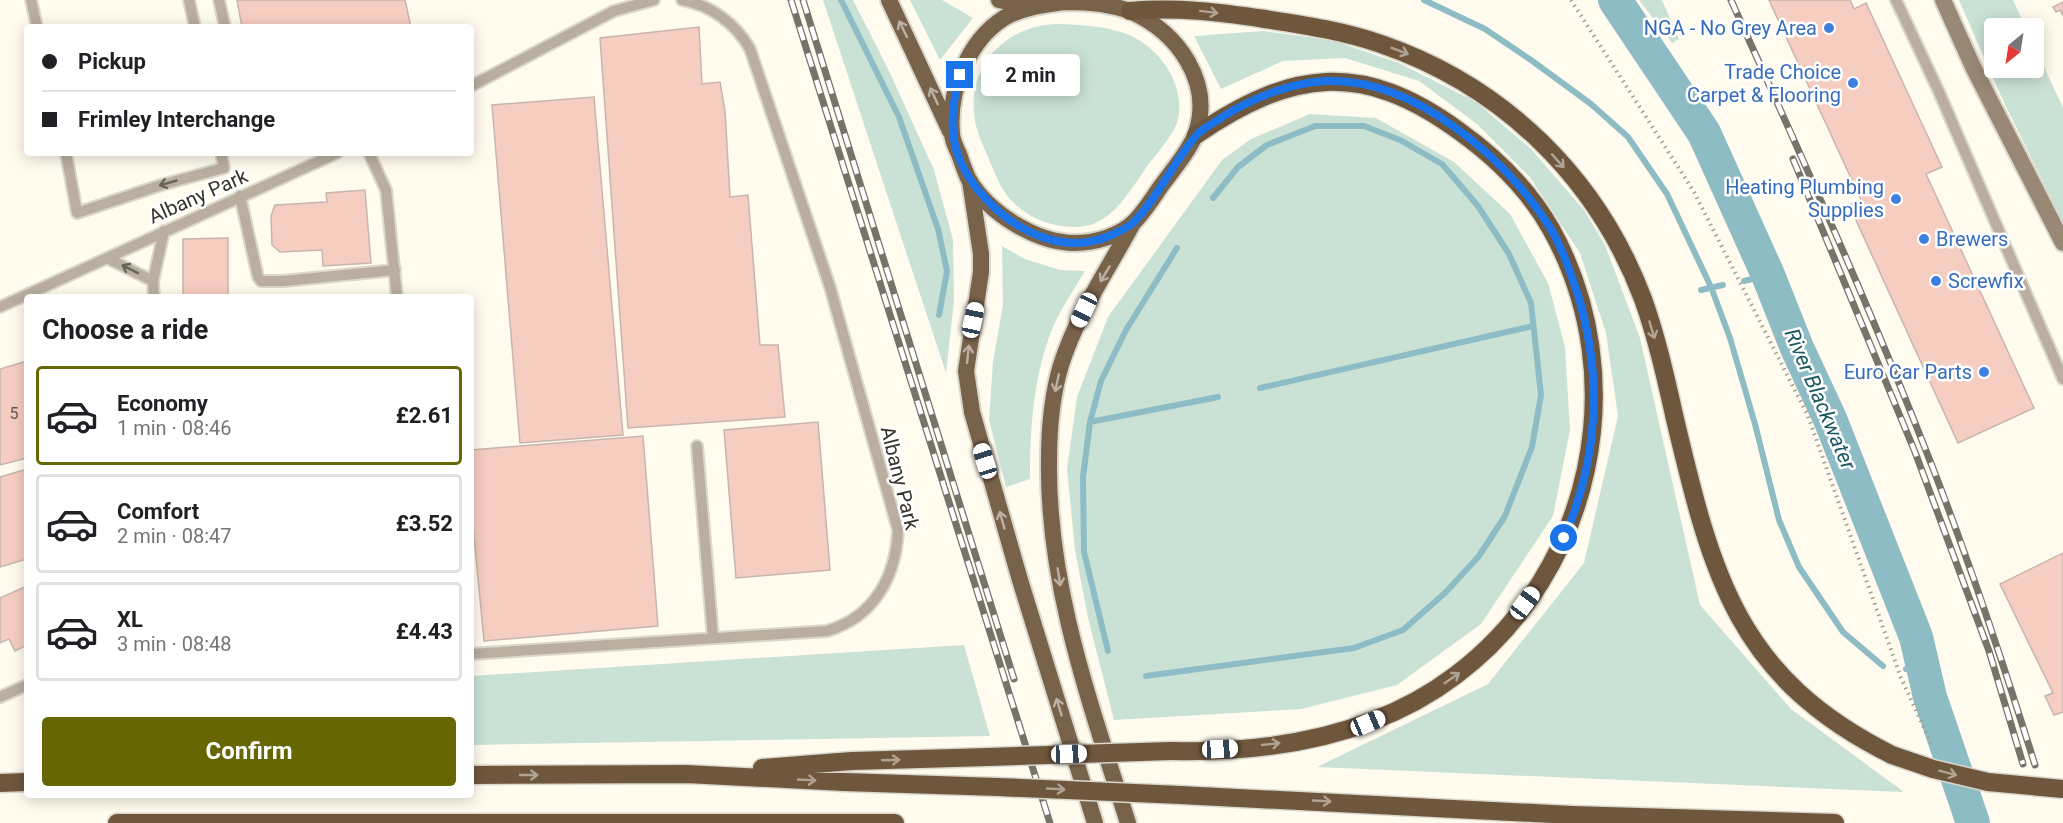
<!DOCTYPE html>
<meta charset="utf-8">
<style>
:root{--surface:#fff;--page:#f2f2f2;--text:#202124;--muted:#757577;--line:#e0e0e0;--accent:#666702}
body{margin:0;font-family:Roboto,sans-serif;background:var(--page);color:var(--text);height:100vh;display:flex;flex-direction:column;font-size:22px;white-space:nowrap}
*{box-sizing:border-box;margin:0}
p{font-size:20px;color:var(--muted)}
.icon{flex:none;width:33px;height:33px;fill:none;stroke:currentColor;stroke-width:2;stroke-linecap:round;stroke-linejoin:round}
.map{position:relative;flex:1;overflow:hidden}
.sheet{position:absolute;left:24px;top:294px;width:450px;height:504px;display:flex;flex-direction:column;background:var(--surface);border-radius:6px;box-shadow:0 3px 15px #0003}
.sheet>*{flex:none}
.guide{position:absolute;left:24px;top:24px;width:450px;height:132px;border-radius:6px;box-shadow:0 3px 15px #0003;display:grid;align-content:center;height:132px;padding:0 18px;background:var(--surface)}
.needle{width:39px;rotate:210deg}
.buttons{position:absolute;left:1984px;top:18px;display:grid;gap:12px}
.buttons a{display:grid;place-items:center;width:60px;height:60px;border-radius:6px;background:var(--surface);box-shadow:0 3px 15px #0003;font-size:30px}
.end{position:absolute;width:27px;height:27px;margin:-14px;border:8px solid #1a73e8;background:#fff;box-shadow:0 0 0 3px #fff}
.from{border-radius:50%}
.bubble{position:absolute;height:42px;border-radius:6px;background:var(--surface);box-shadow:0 3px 15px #0003;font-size:20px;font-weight:700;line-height:42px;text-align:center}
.car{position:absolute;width:18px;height:36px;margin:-18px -9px;border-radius:8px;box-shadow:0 0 4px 2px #0007;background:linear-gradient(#fff 24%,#345 0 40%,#fff 0 76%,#345 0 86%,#fff 0)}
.guide b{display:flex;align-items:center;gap:21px;height:57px;font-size:22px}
.guide b+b{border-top:2px solid var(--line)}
.guide i{width:15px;height:15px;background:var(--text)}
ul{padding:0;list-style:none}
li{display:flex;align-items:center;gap:18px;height:99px;margin:0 12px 9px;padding:0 6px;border:3px solid var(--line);border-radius:6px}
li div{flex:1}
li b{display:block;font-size:22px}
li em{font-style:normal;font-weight:700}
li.active{border-color:var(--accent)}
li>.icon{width:54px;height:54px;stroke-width:1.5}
h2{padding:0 18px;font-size:27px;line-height:72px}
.button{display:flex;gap:12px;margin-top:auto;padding:12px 18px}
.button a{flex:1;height:69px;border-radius:6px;background:var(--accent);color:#fff;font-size:24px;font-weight:700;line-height:69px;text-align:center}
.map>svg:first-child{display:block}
</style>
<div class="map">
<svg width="2063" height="823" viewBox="0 0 2063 823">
<rect width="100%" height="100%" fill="#fffbee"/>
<path fill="#cae2d5" d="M823,0h30l37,73 44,97 19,70 1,61 -8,72z
M910,0h32l31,18 -33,42z
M1639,0h23l17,39 -7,4z
M1959,0h54l13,28h-31v40h39v-23l29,63v115l-63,-129z
M1061,24c20,1 43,2 63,9 33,11 62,50 54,86 -3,15 -23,36 -32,49 -19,27 -37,61 -74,59 -22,0 -47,-11 -61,-27 -10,-10 -16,-27 -22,-40 -6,-16 -14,-30 -15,-47 -5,-52 37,-90 87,-89z
M1263,31l68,9 68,23 77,39 55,47 53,61 21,35 35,93 60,267 91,104 113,83 -587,-25 171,-83 96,-121 34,-147 -12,-83 -26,-80 -51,-77 -52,-52 -58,-43 -74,-23 -62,3 -62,28 -27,-53z
M1310,114l66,4 78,44 56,52 38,69 17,64 5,83 -17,86 -72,108 -84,61 -96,24 -187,11 -26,-102 -13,-68 -8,-81 10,-72 31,-80 114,-157 29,-21z
M1002,246l23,13 35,11 25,1c-11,19 -26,40 -34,61 -18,47 -21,98 -21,147l-24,8 -17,-67 4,-58 10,-57z
M964,645l26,91 -519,9v-69z"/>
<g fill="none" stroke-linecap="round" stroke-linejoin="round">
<path stroke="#8ebcc5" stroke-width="6" d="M841,0l58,117 39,112 9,42 -8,44
M1424,0l61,29 46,31 60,44 37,33 39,57 44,93 19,51 25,86 24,96 20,47 44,65 40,34
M1744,281l24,-6
M1701,290l22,-5
M1260,388l273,-62
M1090,422l128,-25
M1108,651l-24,-99 -1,-75 7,-55 11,-41 25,-51 51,-82
M1906,669l17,-1
M1146,676l208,-28 49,-18 43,-38 33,-36 26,-40 27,-69 9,-52 -10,-92 -22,-49 -31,-48 -36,-42 -42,-24 -36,-14h-49l-48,19 -29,22 -25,31"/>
<path stroke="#8ebcc5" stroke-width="34" d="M1615,0l89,133 64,142 29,73 33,71 86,218 14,60 43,126"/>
</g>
<path fill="#f6cdc1" stroke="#c7b5af" stroke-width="1.5" d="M237,0h168l6,27h-169z
M1769,0h81l4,9 12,-6 76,164 -16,7 108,234 -76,35 -109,-238 12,-5z
M2063,2v14l-3,-6 -4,2 -3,-5z
M699,27l3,57 18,-2 5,29 5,86 18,-2 12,150h18l7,72 -157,11 -28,-390z
M594,97l29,338 -103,8 -28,-338z
M365,190l6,73 -48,3 -1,-16 -42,2 -8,-7 -1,-29 4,-11 52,-3 -1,-9z
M228,238v59h-45v-58z
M27,361v97l-27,7v-96z
M818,422l12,148 -94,8 -12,-148z
M643,436l15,190 -174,15 -13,-137v-54z
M27,469v90l-27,8v-90z
M2063,553v159l-9,3 -9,-19 8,-3 -53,-109z
M27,586v59l-12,6 -6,-12 -9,4v-45z"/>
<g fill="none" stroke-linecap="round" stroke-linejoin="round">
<g stroke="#dad7cb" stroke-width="14">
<path id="service" d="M31,0l6,27
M189,0l6,27
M219,0l6,27
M1896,0l43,92 124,287
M471,86l143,-75 40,-11
M66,153l11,60 84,-28 63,-17 -3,-15
M369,153l17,37 11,107
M240,196l18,81 3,4h22l112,-11
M107,258l46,23
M154,297l-1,-16 11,-50
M0,307l337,-154
M697,446l16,192
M471,654l356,-23c47,-14 69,-54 71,-101l-68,-243 -80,-238c-14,-25 -39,-44 -68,-49
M0,697l27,-12"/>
</g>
<g stroke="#dad7cb" stroke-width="20">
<path id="secondary" d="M1943,0l30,67 90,176"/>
</g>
<g stroke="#dad7cb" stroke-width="20">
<path id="trunk" d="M889,0l61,131
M999,0l30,7
M1065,2c21,0 47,2 67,10 46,21 81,70 64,121 -6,17 -24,38 -35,53 -8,12 -17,26 -27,36 -14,14 -40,21 -59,21 -39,0 -86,-30 -106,-63 -4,-8 -7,-17 -10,-26 -3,-6 -7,-14 -7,-21 -4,-42 16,-92 52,-115 19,-11 40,-13 61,-16z
M970,181l11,73v18l-15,99 6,41 48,168 75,243
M1128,823c-37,-118 -81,-237 -79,-363 0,-31 3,-65 12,-95 16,-51 47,-95 72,-142"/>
</g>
<g stroke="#dad7cb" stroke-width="21">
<path id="motorway" d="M1130,11c47,-4 89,1 135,8 39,6 79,12 116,25 122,42 216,133 262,255 14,39 23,80 32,120 37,156 62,259 217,336
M1171,751c99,2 205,-15 285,-76 137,-103 178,-297 95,-446 -22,-39 -57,-73 -92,-98 -97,-71 -168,-61 -263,4
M762,768l90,-7 136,-4
M471,775l215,-1 158,8 154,5
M0,783l27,-1
M1180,795l392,20 263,8
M117,823h778"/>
</g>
<path stroke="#a09d93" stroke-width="4" stroke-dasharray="1.5 4.5" stroke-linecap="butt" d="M1571,0l123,192 114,224 93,262 32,69"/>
<use href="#service" stroke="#baaea1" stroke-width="10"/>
<use href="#secondary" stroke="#9a8876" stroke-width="16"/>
<use href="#trunk" stroke="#79624a" stroke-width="16"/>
<use href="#motorway" stroke="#6f573d" stroke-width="18"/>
<g stroke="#76736b" stroke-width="7">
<path id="rail" d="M791,0l259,823
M803,0l211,679
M1731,0c66,147 133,293 192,443 42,105 78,213 112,322
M1793,159l122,293 74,199 34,113"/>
</g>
<use href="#rail" stroke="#fff" stroke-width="4.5" stroke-dasharray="14" stroke-linecap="butt"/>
<g stroke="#dad7cb" stroke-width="21" stroke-linecap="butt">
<path id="motorway-bridge" d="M1892,755l41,14 55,13 75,7
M988,757l183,-6
M998,787l182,8"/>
</g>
<use href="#motorway-bridge" stroke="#6f573d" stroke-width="18"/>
</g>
<defs><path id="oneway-shaft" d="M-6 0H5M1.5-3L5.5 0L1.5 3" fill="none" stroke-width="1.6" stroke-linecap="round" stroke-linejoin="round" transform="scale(1.5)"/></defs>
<g stroke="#b0a394">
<use href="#oneway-shaft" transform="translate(1209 12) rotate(7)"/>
<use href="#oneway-shaft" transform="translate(1400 51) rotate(21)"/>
<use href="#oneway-shaft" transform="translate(1558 161) rotate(48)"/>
<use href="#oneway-shaft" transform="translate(1652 330) rotate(73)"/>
<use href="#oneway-shaft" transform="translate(1452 678) rotate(-35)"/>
<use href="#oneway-shaft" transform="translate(1271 744) rotate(-6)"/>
<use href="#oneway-shaft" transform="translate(891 760) rotate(-2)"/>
<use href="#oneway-shaft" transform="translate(1948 773) rotate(15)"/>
<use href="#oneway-shaft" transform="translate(529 775)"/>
<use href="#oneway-shaft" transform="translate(807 780) rotate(3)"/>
<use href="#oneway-shaft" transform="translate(1056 789) rotate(3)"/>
<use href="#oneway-shaft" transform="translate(1322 801) rotate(3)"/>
</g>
<g stroke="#bcb0a4">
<use href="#oneway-shaft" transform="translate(903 29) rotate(-116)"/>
<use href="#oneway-shaft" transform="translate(934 96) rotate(-115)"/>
<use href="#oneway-shaft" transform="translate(1105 274) rotate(121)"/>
<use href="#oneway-shaft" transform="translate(968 354) rotate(-84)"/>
<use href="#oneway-shaft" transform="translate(1057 383) rotate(102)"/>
<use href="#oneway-shaft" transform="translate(1002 520) rotate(-106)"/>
<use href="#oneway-shaft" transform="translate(1059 577) rotate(81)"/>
<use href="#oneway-shaft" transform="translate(1059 707) rotate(-107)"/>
</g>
<g stroke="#6a645b">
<use href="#oneway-shaft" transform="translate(168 183) rotate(164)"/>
<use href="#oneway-shaft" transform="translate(130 269) rotate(-153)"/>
</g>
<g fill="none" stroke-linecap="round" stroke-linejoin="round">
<path stroke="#1a73e8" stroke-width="8" d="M960,75c-14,49 -10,85 25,123 31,34 79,57 124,38 9,-4 19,-8 25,-14 24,-25 39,-59 61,-85 4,-6 12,-10 18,-14 30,-20 64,-36 101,-41 51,-6 99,15 139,44 38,27 71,61 96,100 13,21 21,46 29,69 25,82 20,165 -14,243"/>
</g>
<g fill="#3f7fe0" stroke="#fff" stroke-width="2">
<circle cx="1829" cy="28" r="6"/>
<circle cx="1853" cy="83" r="6"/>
<circle cx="1896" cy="199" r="6"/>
<circle cx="1924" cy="239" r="6"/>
<circle cx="1936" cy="281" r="6"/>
<circle cx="1984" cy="372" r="6"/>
</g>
<g text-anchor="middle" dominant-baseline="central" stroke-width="5" stroke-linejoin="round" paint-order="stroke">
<g font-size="16" fill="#645951">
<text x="14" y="413">5</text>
</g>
<g font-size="20" fill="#366cbe" stroke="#fff" text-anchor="end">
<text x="1817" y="28">NGA - No Grey Area</text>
<text x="1841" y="72">Trade Choice<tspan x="1841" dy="23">Carpet &amp; Flooring</tspan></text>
<text x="1884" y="187">Heating Plumbing<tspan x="1884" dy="23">Supplies</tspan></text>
<text x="1936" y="239" text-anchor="start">Brewers</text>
<text x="1948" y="281" text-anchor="start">Screwfix</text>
<text x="1972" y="372">Euro Car Parts</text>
</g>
<g font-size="20" fill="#34322c" stroke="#fff">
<text transform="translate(198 196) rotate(-24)">Albany Park</text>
<text transform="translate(900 478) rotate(76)">Albany Park</text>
</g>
<g font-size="21" font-style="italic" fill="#195862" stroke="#fff">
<text transform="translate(1820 399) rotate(67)">River Blackwater</text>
</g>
</g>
</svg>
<div class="buttons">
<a><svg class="needle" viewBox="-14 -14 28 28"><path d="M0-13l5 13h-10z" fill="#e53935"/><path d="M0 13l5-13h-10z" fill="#757577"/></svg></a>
</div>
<i class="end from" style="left:1564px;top:538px"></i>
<i class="end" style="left:960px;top:75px"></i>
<div class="bubble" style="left:981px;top:54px;width:99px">2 min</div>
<i class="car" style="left:1084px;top:310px;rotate:205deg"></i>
<i class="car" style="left:973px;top:320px;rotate:12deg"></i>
<i class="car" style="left:985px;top:461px;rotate:343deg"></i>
<i class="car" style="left:1525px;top:603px;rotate:37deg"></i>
<i class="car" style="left:1368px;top:723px;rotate:67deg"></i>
<i class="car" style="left:1220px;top:749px;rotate:87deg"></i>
<i class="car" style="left:1069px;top:754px;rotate:88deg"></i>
<div class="guide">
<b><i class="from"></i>Pickup</b>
<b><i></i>Frimley Interchange</b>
</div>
<section class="sheet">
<h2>Choose a ride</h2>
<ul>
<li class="active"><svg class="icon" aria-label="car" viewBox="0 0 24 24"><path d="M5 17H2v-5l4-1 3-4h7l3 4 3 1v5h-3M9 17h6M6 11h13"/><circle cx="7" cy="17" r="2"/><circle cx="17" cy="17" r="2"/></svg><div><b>Economy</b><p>1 min · 08:46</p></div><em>£2.61</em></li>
<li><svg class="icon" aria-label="car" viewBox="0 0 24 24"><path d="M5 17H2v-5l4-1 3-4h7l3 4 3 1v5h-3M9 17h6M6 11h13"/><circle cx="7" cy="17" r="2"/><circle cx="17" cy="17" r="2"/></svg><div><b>Comfort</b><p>2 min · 08:47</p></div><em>£3.52</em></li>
<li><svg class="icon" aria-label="car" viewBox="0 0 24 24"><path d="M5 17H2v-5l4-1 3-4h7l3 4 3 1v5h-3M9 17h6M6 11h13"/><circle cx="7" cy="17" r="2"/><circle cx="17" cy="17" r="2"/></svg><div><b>XL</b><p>3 min · 08:48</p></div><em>£4.43</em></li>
</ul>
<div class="button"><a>Confirm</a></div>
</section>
</div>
